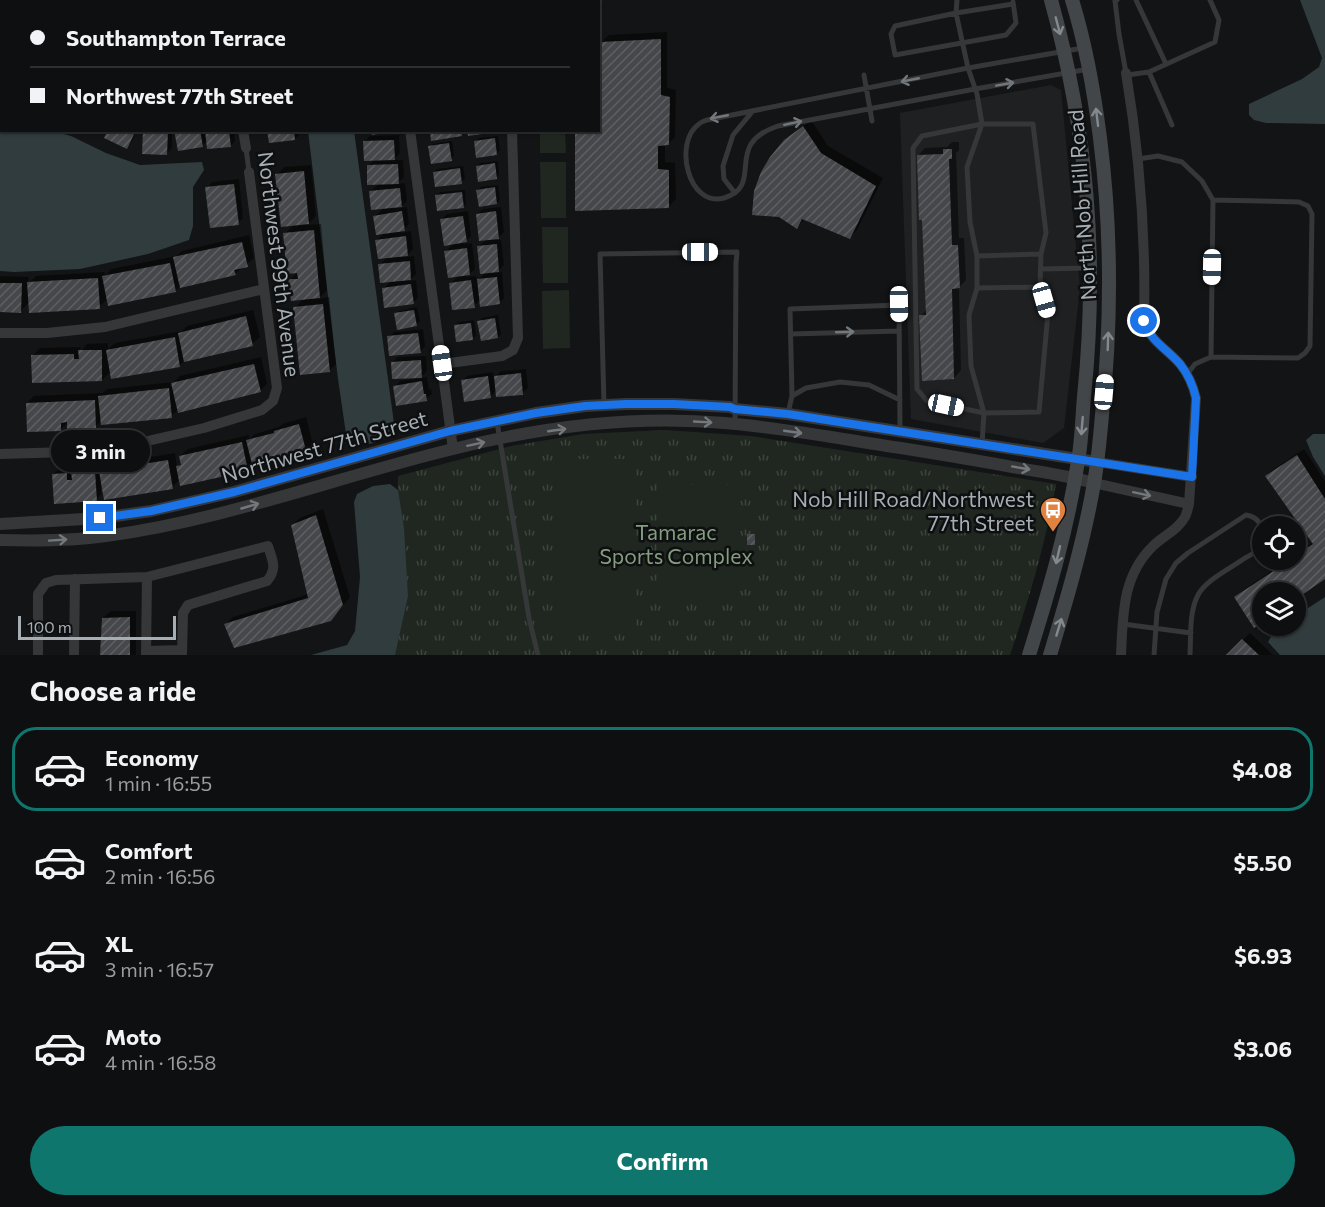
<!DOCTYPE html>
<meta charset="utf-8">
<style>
:root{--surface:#0e0f10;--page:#171819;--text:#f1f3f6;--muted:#9b9c9f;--line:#2e2f30;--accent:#0f766e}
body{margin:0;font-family:Commissioner,sans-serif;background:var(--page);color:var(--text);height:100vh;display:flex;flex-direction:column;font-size:22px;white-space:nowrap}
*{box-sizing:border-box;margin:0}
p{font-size:20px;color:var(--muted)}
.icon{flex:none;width:33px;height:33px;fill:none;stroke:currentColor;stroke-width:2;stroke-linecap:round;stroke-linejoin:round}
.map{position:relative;height:655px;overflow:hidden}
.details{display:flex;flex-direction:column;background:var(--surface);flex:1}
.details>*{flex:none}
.guide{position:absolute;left:0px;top:0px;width:600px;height:132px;box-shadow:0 2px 4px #0004,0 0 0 2px var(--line);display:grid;align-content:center;height:132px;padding:0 30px;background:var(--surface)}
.fabs{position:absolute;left:1252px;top:516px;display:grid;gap:12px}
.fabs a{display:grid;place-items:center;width:54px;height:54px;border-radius:50%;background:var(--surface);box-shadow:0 2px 4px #0004,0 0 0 2px var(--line);font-size:30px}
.scale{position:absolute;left:18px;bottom:15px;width:158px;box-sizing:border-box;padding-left:6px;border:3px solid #a6aeb4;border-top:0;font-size:16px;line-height:21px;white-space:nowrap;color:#a6aeb4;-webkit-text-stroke:4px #0e0f10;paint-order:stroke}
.end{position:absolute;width:27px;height:27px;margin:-14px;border:8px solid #1a73e8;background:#fff;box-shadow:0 0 0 3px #fff}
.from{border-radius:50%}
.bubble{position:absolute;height:42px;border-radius:21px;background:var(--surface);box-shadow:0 2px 4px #0004,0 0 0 2px var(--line);font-size:20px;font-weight:700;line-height:42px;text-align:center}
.car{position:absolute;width:18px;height:36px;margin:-18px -9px;border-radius:8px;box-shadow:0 0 4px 2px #0007;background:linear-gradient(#fff 24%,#345 0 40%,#fff 0 76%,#345 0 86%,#fff 0)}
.guide b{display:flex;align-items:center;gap:21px;height:57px;font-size:22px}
.guide b+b{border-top:2px solid var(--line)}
.guide i{width:15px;height:15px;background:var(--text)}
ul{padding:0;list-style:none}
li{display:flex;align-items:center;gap:18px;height:84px;margin:0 12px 9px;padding:0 18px;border:3px solid transparent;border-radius:24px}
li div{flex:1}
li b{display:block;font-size:22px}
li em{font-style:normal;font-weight:700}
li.active{border-color:var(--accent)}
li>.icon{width:54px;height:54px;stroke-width:1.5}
h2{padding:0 30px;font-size:27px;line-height:72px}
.button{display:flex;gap:12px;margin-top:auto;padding:12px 30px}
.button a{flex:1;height:69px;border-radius:36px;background:var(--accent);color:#fff;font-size:24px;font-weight:700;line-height:69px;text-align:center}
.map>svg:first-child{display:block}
</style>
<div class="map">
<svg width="1325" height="655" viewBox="0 0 1325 655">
<defs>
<pattern id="grass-tufts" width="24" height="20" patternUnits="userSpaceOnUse" patternTransform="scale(1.5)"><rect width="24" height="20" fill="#202720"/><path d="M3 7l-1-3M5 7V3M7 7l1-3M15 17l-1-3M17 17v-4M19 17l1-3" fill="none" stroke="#3d443e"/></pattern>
<pattern id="building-hatch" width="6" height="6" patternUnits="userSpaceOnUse" patternTransform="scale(1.5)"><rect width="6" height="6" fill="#45474a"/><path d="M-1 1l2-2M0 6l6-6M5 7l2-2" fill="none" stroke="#5d5f62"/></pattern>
</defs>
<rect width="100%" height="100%" fill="#131415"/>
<path fill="#1f2022" d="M1051,85l10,5 19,198 -16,140 -21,15 -132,-24 -11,-306z"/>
<path fill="url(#grass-tufts)" d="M665,430l86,6 305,48c-10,58 -27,115 -46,171h-616l4,-179 113,-30 72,-12z"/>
<path fill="#202720" d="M540,131h25l1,22h-26z
M540,162h26v56h-25z
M542,227h26v56h-25z
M569,290l1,58 -27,1 -1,-58z
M556,459h79v172h-78z
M657,485h79l1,115 -80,1z"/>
<path fill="#303c3e" d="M292,0h167l-9,2h-158z
M1300,0h25v124l-59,-1 -12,-3 -5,-5v-11l53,-25 17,-12 3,-9z
M54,131l17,5 35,17 34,12 62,-3 2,8 -11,17v39l-4,14 -41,14 -68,15 -66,3 -14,-1v-139z
M308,131h46l40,292 -4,12c-17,10 -27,14 -44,-1l-8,-55z
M1313,434h12v42l-12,-19 -7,-17z
M390,484l8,6 6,38 4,68 -13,59h-84l36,-10 8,-14 5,-54 -6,-75 3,-8 16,-8z
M1325,597v58h-45l-12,-13c10,-17 9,-16 28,-16v-10z"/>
<path fill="#0007" d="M0,0h37v2h-35v14h-2z
M40,0h59v2h-59z
M110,0h21l4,2h-25z
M216,0h16l-1,2h-12z
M243,0h29l-1,2h-29z
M485,0h10v2h-18z
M667,32v56l9,2 -1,47 -7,7h-3v18l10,1 1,36 -7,7 -71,-76v-79h3v-9l8,-7z
M2,34v26h-2v-25z
M0,90h2v31h-2z
M811,120l17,26 55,32 -26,52 -7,7 -45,-18 -8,8 -12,-86 8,-8z
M109,130h28l-5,11 -5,6z
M145,130h27v18l-5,5z
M176,130h58l1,11 -5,5 -23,-5 -5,5z
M269,130h31v4l-5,5z
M399,135l1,18 -7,7h10l1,17 -7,7 8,-1 2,18 -7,7 7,-1 2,17 -8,9 10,-2 2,18 -8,8 9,-1 2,18 -7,7 7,-1 2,18 -5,5 -30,-14 8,-8 -11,-17 7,-7 -10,-17 8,-8 -10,-16 9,-8 -13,-17 8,-8 -11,-17 7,-7 -11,-17 6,-6z
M498,136l2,14 -4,4 -20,-13 3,-3z
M452,141l2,15 -3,3 -21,-12 3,-3z
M952,142h7v8l-3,3 3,85h5l2,42 -7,7 2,83 -7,8 -33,-62 6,-7 -4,-90 -5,-63 7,-8 22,-1z
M498,161l1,13 -3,4 -19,-12 3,-3z
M311,165l5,51 -9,9 14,-1 6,66 -9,9 11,-2 7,67 -7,7 -34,-63 9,-10 -14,-18 8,-8 -13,-38 9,-10 -17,-49 7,-8z
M463,166l2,13 -4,3 -27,-9 3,-4z
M239,179l4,39 -5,5 -31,-35 5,-6z
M498,185l2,15 -3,3 -19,-13 3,-3z
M465,190l1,14 -3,3 -26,-12 3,-3z
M501,207l3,25 -8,8h5l3,25 -8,8 6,-1 2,26 -5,5 -18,-4 -7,7 -24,-22 9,-9 -13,-24 8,-8 -12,-24 5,-5 21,-3 3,25 -8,8 9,-1 3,26 -9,8 10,-1 1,5 10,-10 -9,-24 9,-8 -10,-25 6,-5z
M249,235l5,23 -19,16 -54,11 -6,6 -67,7 -9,9 -69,-5 -10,9h-20v-35l29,1 -1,6 8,-7 69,-4v4l6,-7 65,-13 6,-5z
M417,307l3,14 -4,4 -21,-11 4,-3z
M253,310l7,27 -8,7 -67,16 -6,6 -68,5 -9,9 -69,-25 7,-7 40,-1 1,4 6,-7 21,-1v6l7,-6 67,-12 5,-5z
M498,315l3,19 -3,3 -19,-16 3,-3z
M474,320l2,16 -4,3 -17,-14 4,-3z
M423,329l2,17 -5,6 -31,-15 5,-5z
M426,356l1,15 -7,7 7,-1 2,13 2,-1 1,5 -6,5 -31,-13 5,-5 14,-2v-2l-22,-15 6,-5z
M261,357l6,27 -7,7 -81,18 -8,7 -69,4 -7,7 -26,-5 -8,7 -34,-26 7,-7 69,-3 4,-4 67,-7 6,-6z
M526,369l2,19 -6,5 -25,-3 -6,6 -29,-15 5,-5 26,-4 1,6 7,-7z
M306,417l7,28 -7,7 -52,11 -7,6 -67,10 -8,8 -71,-2v9l-5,6 -43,-26 6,-5 12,-1 1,6 6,-7 22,-1v6l8,-8 67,-11 2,14 5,-4 -2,-7 8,-7 61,-14v4l6,-5 24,-7 4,-3z
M1304,449l21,32v96l-29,20v-5h-33v27l-27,-22 7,-7 45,-30h8v-6l18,-12 -48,-66 8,-7z
M323,509l27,88 -12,15 -8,8 -104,4 7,-7 76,-23 -17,-69 8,-7z
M111,611h25v44h-34l1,-37z
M1250,633l23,22h-45z"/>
<path fill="url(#building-hatch)" d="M661,39v56l9,2 -1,48 -11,1v23l11,1v38l-94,3v-81h23v-73l2,-15z
M803,126l18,27 55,33 -26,53 -48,-20 -5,10 -18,-12 -27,-2 2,-24 7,-19 9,-15 14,-17z
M108,130h28l-9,19 -23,-11z
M143,130l25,1 -1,24 -25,-1z
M174,130h26l3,17 -25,4z
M205,130h24l2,17 -24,2z
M267,130h27l1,10 -26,3z
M371,130h18v2l-17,3z
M430,130h31l1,6 -31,5z
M467,130h29v2l-28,4z
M495,138l2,17 -21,3 -2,-17z
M394,140l1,20 -31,1 -1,-20z
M449,143l3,18 -21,3 -3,-18z
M943,149h9v10h-3l3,86h6l2,43 -8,1 2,90 -32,2 -3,-66h7l-4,-95h-3l-2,-65 26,-1z
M495,163l2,16 -19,3 -2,-16z
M398,164l1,20 -32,1v-20z
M460,168l2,16 -27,3 -2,-15z
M304,171l5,53 -28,3 -6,-53z
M234,184l5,41 -29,3 -5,-41z
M495,187l2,17 -18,3 -3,-17z
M400,188l2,19 -31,3 -2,-19z
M462,192l2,16 -27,3 -2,-16z
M402,211l3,20 -29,4 -3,-19z
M496,211l3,28 -20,2 -3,-27z
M463,216l4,26 -23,4 -4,-27z
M314,230l6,68 -29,3 -3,-22h10l-1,-6 -10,1 -4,-41z
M406,236l2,20 -30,3 -3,-19z
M242,242l6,25 -14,3 2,5 -56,13 -7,-31z
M497,244l2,28 -19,2 -3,-28z
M467,248l3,27 -22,3 -4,-27z
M410,261l1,19 -31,3 -2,-19z
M170,263l6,29 -68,14 -6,-30z
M497,277l3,27 -20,3 -3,-28z
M98,278l2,31 -71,4 -2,-31z
M471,280l4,28 -23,2 -3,-27z
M0,283h22l-1,30 -21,-1z
M411,284l3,20 -30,4 -2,-20z
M323,304l7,68 -30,3 -7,-68z
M414,310l3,16 -20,4 -3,-17z
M246,316l7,30 -69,16 -6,-29z
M495,318l3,20 -17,3 -4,-20z
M471,323l2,17 -17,2 -2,-17z
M418,333l3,20 -32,3 -2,-20z
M175,337l5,30 -69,12 -5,-29z
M78,350h24v31l-70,2 -1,-28 43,-1v5h5z
M421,360l1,18 -30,1 -1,-17z
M254,364l7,28 -83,21 -7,-30z
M521,373l2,22 -27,2 -2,-21z
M488,376l3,22 -27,4 -3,-22z
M422,381l2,13h2l1,7 -31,5 -3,-20z
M169,388l3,30 -71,7 -3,-29z
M95,400l1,29 -29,1v-8l-6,1v8l-34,1 -1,-29z
M299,424l8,30 -54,14 -7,-28 28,-7v-2z
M242,442l6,29 -68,15 -4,-20 5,-1 -2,-9z
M1297,455l28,44v80l-29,20v-7h-33v29l-9,7 -20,-31 56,-37h6v-5l17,-11 -48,-68z
M168,460l5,29 -69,11 -5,-29z
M95,471l2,30 -43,3 -2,-30 15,-1v7h5l-1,-8z
M316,515l27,90 -12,16 -97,27 -10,-24 84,-26 -17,-73z
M747,534h8v11h-8z
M130,617v38h-30l2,-37z
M1242,639l17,16h-33z"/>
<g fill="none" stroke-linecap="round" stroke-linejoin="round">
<path stroke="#353739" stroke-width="5" d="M957,0l-1,13 -61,13 -4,8 4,21 111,-20 10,-12 -3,-21
M1117,0l-2,1 4,33 7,39
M1136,0l30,64
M1083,48l-115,20 -261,52c-3,1 -6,2 -8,4 -26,18 -11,84 25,74 31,-9 15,-35 27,-54 7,-10 16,-14 27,-18l197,-37 114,-20
M1149,72l66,-30 4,-22 -9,-20
M864,75l8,46
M1127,75l22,-3 23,53
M982,124h51l13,109 -5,21 -64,2 -7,-34 -3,-55z
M246,148l3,24
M1138,159l20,-3 24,6 20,19 11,19 -2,157 -16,7 -7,9
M735,193l-11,-14 -1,-13 10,-31 19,-23
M977,256v32l-8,27 2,51 13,47 55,-1 9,-99 -8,-26 1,-33
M1041,269l48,-1
M977,288l63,-1
M791,334l108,-3
M1211,357l87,1 7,-5 5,-7 2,-132 -4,-8 -9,-4 -86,-2
M792,396l14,-8 34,-6 29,3 31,15
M604,404l-4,-150 137,-2 -1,11 -1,160
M788,413l4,-17 -2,-87 109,-4 1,126
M497,422l32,196 9,37
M982,444l2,-31 -57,-12 -10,-12 -4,-241 9,-12 60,-12 -5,-30 -9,-26 -12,-55 57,-9
M1123,624l68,9
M1154,655l3,-43 9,-33 10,-16 12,-10 58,-38c6,1 11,3 14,9 5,8 2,20 -3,26 -3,3 -8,6 -12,8 -14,10 -39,22 -47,37 -9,17 -7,41 -8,60"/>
<path stroke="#353739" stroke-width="10" d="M159,0l3,2
M0,79h2
M243,130l3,18
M410,130l43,319
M0,333h47l58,-6 159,-38
M442,364l60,-8 11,-6 5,-12 -6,-208
M0,454l69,-2 70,-9 65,-15 58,-18 11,-9 4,-13 -28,-216
M1097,462l95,15
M1094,483l95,21
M146,651l36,-1
M38,655v-61l8,-11 10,-3 91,-3 121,-31c4,14 10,22 -1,35l-79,24 -5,8 -1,42
M74,655l1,-76
M146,655l1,-78
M1121,655c2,-40 1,-79 32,-109 10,-10 25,-16 32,-29 2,-4 3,-9 4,-13l7,-106c-3,-13 -8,-24 -16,-34 -14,-16 -29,-22 -36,-43 2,-85 -4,-165 -18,-248"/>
<path stroke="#353739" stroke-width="12" d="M0,524l101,-6 50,-7 83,-19 216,-61 86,-18 49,-7 41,-2h48l56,3 5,2 53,5 309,48
M0,540c35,1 71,1 106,-4 119,-16 231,-59 347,-87 87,-22 182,-34 272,-26 61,5 122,17 182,26 37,6 74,12 111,19 25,4 51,8 76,15"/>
<path stroke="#434649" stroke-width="14" d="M1029,655c20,-64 39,-128 49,-194 4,-21 4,-43 6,-64 14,-137 4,-264 -33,-397
M1050,655c17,-56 34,-114 44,-172 4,-22 6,-45 8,-68 10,-95 10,-182 -2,-277 -6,-47 -14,-93 -28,-138"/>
</g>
<defs><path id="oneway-shaft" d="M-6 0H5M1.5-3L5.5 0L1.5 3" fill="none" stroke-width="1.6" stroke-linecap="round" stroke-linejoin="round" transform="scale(1.5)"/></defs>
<g stroke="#838a8f">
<use href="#oneway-shaft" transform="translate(1058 26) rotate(75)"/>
<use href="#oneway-shaft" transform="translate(1097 117) rotate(-97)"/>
<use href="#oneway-shaft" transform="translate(1108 341) rotate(-88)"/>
<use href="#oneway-shaft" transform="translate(1082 426) rotate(95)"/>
<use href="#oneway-shaft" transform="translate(1058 555) rotate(103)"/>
<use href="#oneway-shaft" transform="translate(1059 627) rotate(-73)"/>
</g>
<g stroke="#73787d">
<use href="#oneway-shaft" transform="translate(910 80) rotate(169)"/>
<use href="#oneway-shaft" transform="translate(1005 84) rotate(-10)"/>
<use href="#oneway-shaft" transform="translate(719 117) rotate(169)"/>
<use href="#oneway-shaft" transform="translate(793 123) rotate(-12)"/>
<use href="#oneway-shaft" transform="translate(845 332) rotate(-2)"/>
<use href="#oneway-shaft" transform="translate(703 422) rotate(3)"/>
<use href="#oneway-shaft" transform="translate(557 430) rotate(-8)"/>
<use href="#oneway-shaft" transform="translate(793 432) rotate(8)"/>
<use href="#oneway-shaft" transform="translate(476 444) rotate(-12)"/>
<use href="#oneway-shaft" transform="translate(1021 468) rotate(10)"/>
<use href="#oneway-shaft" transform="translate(1142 494) rotate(12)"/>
<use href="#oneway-shaft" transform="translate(250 506) rotate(-16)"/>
<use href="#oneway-shaft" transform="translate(58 540) rotate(-4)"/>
</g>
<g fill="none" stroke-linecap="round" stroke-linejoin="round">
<path stroke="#1a73e8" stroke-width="8" d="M100,518l51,-7 83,-19 216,-61 86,-18 49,-7 41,-2h48l56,3 5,2 53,5 404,63 4,-79c-3,-13 -8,-24 -16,-34 -14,-16 -29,-22 -36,-43"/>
</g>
<defs>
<g id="bus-pin" transform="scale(1.35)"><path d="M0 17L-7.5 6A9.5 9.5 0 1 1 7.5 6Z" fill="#e08340" stroke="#0e0f10"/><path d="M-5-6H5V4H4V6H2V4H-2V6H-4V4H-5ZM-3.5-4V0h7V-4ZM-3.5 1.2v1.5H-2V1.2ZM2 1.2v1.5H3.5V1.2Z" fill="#fff"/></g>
</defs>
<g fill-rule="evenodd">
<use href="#bus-pin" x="1053" y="510"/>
</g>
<g text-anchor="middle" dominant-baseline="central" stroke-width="5" stroke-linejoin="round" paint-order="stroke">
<g font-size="21" fill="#a6aeb4" stroke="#0e0f10">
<text transform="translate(1081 205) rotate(-94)">North Nob Hill Road</text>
<text transform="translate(280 264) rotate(83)">Northwest 99th Avenue</text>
<text transform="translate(324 446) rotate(-16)">Northwest 77th Street</text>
</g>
<g font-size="21" fill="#a6aeb4" stroke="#0e0f10" text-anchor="end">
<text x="1034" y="498">Nob Hill Road/Northwest<tspan x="1034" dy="24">77th Street</tspan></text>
</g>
<g font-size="21" fill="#859d7f" stroke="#0e0f10">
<text x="676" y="531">Tamarac<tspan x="676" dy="24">Sports Complex</tspan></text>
</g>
</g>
</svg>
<div class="fabs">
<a><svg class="icon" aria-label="locate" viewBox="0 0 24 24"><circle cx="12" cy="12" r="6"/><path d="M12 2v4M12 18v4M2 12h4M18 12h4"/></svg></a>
<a><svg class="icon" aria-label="layers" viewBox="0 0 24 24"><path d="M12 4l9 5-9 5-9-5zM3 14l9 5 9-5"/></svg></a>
</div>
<div class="scale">100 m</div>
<i class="end from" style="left:1144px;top:321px"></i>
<i class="end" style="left:100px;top:518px"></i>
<div class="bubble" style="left:51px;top:430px;width:99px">3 min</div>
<i class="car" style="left:700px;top:252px;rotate:90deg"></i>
<i class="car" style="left:1212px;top:267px;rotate:181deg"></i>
<i class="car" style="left:1044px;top:300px;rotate:164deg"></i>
<i class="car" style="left:899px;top:304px;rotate:179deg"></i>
<i class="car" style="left:442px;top:363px;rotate:352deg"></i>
<i class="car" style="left:1104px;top:392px;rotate:5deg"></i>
<i class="car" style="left:946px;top:405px;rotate:102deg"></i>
<div class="guide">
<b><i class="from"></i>Southampton Terrace</b>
<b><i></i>Northwest 77th Street</b>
</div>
</div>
<section class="details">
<h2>Choose a ride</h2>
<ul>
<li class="active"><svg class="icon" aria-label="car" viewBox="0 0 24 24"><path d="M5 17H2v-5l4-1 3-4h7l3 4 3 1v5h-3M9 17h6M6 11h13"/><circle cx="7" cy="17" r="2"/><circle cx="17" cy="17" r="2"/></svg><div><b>Economy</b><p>1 min · 16:55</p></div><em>$4.08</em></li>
<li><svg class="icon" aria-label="car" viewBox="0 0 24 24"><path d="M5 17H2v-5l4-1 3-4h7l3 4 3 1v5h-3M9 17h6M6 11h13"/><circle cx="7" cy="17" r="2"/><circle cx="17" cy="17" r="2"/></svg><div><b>Comfort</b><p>2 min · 16:56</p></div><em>$5.50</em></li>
<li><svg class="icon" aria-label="car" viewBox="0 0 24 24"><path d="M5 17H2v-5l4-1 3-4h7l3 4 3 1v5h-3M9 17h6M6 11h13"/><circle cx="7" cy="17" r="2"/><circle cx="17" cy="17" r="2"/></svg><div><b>XL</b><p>3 min · 16:57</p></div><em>$6.93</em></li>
<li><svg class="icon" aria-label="car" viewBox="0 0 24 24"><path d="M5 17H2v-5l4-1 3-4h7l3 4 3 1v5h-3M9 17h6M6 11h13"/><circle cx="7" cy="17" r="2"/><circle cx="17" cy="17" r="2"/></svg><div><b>Moto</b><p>4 min · 16:58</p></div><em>$3.06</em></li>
</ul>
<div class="button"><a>Confirm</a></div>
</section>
